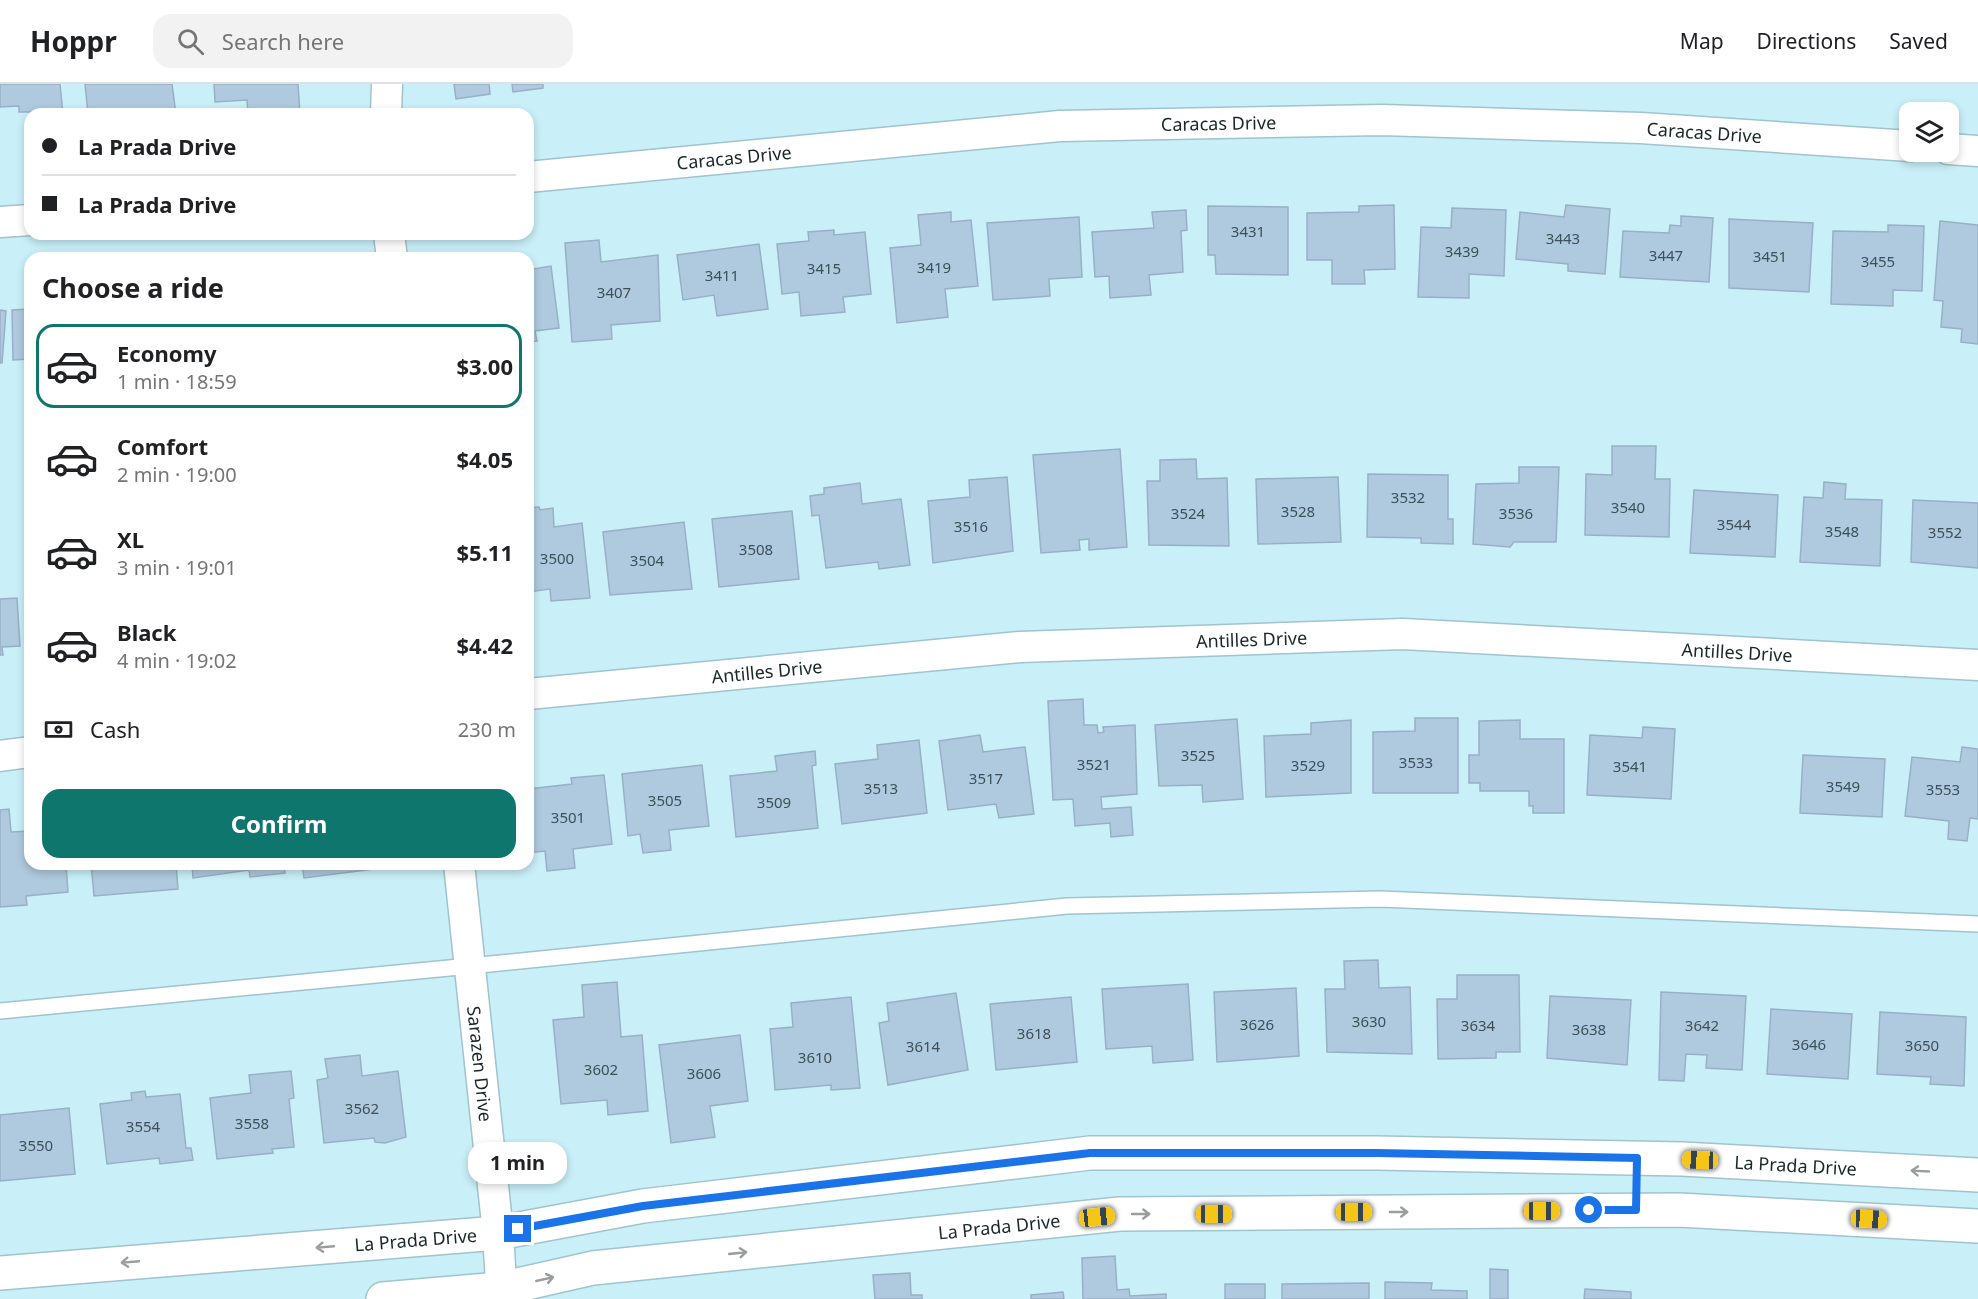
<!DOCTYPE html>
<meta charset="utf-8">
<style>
:root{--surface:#fff;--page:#f2f2f2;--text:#202124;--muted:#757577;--line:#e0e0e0;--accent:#0f766e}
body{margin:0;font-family:"Noto Sans",sans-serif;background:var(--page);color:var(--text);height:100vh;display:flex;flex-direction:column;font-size:22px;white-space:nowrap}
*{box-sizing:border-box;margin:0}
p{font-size:20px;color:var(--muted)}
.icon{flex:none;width:33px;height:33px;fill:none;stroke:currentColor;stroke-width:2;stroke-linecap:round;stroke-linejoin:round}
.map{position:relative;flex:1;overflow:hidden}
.sheet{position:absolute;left:24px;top:168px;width:510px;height:618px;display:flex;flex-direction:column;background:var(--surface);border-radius:18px;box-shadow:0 3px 9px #0003}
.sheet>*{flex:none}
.hud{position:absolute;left:24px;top:24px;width:510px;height:132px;border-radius:18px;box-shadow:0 3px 9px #0003;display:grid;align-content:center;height:132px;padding:0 18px;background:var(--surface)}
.tools{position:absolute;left:1899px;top:18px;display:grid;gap:12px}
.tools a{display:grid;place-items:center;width:60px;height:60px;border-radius:12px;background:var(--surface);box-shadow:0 3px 9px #0003;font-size:30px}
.end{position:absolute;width:27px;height:27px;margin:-14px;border:8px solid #1a73e8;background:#fff;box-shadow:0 0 0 3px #fff}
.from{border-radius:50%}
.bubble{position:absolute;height:42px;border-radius:18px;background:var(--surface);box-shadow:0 3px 9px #0003;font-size:20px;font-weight:700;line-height:42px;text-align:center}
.car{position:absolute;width:18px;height:36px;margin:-18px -9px;border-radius:8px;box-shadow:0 0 4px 2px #0007;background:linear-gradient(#f5c518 24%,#345 0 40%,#f5c518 0 76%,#345 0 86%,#f5c518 0)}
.hud b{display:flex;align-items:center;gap:21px;height:57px;font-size:22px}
.hud b+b{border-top:2px solid var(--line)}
.hud i{width:15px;height:15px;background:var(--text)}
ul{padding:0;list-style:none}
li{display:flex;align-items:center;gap:18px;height:84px;margin:0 12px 9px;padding:0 6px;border:3px solid transparent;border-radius:18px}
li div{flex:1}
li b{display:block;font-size:22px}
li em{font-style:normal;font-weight:700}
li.on{border-color:var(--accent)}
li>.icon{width:54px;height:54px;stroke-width:1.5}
h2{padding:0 18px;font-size:27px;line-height:72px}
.pay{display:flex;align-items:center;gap:15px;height:66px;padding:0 18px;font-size:22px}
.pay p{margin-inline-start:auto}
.action{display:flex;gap:12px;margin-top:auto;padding:12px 18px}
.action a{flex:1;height:69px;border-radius:18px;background:var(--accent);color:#fff;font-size:24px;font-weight:700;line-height:69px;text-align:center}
header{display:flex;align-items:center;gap:36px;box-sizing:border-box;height:84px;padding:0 30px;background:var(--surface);border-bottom:2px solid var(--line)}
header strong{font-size:28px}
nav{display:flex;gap:33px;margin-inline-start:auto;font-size:21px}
.search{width:420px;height:54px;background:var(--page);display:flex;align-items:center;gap:15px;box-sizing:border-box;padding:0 21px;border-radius:18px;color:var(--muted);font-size:22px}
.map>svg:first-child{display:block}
</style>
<header>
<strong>Hoppr</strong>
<div class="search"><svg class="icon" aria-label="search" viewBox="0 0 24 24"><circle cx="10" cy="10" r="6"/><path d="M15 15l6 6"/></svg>Search here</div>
<nav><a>Map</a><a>Directions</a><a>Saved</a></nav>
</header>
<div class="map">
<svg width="1978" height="1215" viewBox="0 0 1978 1215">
<rect width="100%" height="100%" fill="#c9eff8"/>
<path fill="#afc9de" stroke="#98b0c6" stroke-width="1.5" d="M0,0h60l3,30h-28v-2h-16v-6l-19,1z
M85,0h87l4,30h-88z
M214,0h84l2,30h-52l-1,-14 -32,2z
M454,0h35l1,10 -34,5z
M512,0h31v4l-30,4z
M1394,121l1,64 -31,1 1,14h-33v-24h-25v-47l52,-1v-6z
M1566,121l44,4 -5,65 -37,-3v-7l-52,-5 4,-47 44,5z
M1208,122l80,1v68l-72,-1 -1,-19h-7z
M1452,124l54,2 -2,66 -35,-2v24l-51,-1 3,-70 30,1z
M1186,126l1,20 -6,1 2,41 -34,3 2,20 -41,3 -1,-22 -14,1 -3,-45 62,-4 -2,-16z
M951,128v10l20,-2 7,66 -33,3 3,28 -51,6 -7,-75 31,-3 -3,-30z
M1681,132l32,2 -4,64 -89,-5 3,-46 46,2 1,-8 11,1z
M1079,133l3,60 -33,2 1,17 -57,4 -6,-77z
M1729,135l84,4 -4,69 -80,-4z
M1940,137l38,4v119l-17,-2 1,-13 -21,-2 2,-26 -9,-1z
M1888,141l36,1 -2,65 -29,-1v16l-62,-2 2,-73 55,1z
M834,146v5l31,-3 6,62 -28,3 2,15 -44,4 -2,-24 -17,2 -5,-50 32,-3 -1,-9z
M599,156l2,22 57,-7 2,66 -49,4 1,14 -40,3 -7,-99z
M759,160l9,65 -51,7 -3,-21 -31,5 -6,-45z
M551,182l8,62 -24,3 2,10 -9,1v-72z
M30,225v50l-17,1 -1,-50z
M0,226l6,1 -4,52h-2z
M1612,362h44l-1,33h15l-1,58 -84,-2 1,-61 26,1z
M1120,365l7,98 -38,3v-11l-10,1 1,10 -39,3 -8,-98z
M1196,375l1,20 30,-1 2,68 -80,-1 -2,-64h13v-21z
M1519,383h40l-3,75h-42l-4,5 -37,-3 3,-60 43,-1z
M1368,390l80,1v44h5v25l-32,-1v-5l-54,-1z
M1007,393l6,74 -80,12 -5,-62 42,-4 -1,-17z
M1338,393l3,65 -83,2 -2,-65z
M1824,398l22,2 -1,15 37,1 -2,66 -80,-4 4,-65 19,1z
M860,399l2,21 39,-5 9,66 -31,4 -1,-7 -52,6 -7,-53 -7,1 -2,-20 14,-2v-6z
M1694,406l84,5 -3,62 -85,-4z
M1913,416l65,3v65l-67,-6z
M539,423l1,3 13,-2 1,19 28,-4 8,75 -39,3 -1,-12 -22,3v-84z
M792,427l7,68 -80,8 -7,-68z
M684,438l8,67 -82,6 -7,-63z
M17,514l3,48 -18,1 1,8h-3v-56z
M1083,615l1,26h13l1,8 6,-1 -1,-5 32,-2 2,69 -36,3 1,12 29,-2 2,28 -22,2 -1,-14 -35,3 -2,-27 -20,1 -5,-99z
M1415,634h43v75h-85v-61l42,-1z
M1237,635l6,80 -40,3 -1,-17 -43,1 -4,-61z
M1351,636v73l-85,4 -2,-61 47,-2v-11z
M1520,636v19h44v74h-31v-7h-4v-15h-49v-8h-11v-28h10v-34z
M1643,643l32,2 -4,70 -84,-4 3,-60 52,3z
M980,651l3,17 42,-5 9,67 -35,4 -3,-14 -48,6 -9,-69z
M919,656l8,73 -85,11 -7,-60 43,-5 -1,-14z
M1962,663l16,2v70l-8,-1 -3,23 -19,-2 1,-18 -44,-5 7,-59 48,5z
M815,667l1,14 -4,1 6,62 -82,9 -6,-61 47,-5 -2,-15z
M1803,671l82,4 -3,58 -82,-4z
M702,681l7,61 -40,4 2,20 -28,3 -3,-19 -12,2 -6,-62z
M604,691l8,69 -39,5 2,19 -28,3 -2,-20 -17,2v-64l44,-5 -1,-6z
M9,725l2,23 19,-1v33h36l2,28 -42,4 1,9 -27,2v-97z
M91,780h85l2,25 -84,7z
M192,780h92l1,9 -35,4 -1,-7 -56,8z
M302,780h86l1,3 -85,11z
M1378,876l1,28 31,-1 2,67 -85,-2 -2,-63h20l-1,-28z
M1457,891h62l1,77h-24v6l-58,1 -1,-60h20z
M617,898l4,55 21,-2 6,76 -40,4 -1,-15 -46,4 -8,-84 31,-3 -2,-32z
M1188,900l5,76 -40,3 -1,-17 -46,3 -4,-60z
M1296,904l3,68 -82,6 -3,-70z
M1661,908l85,4 -4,74 -36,-2 1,-13 -21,-1 -2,27 -25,-1z
M956,909l12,77 -80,15 -9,-62 10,-2 -2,-18z
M1550,912l81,4 -4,65 -80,-7z
M851,913l9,91 -29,2v-5l-56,5 -5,-61 23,-2 -2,-24z
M1071,913l6,65 -81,8 -6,-66z
M1771,925l81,5 -4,65 -81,-5z
M1880,928l86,5 -2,69 -34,-2 1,-7 -54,-3z
M740,951l8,66 -38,5 5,31 -44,6 -12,-98z
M360,971l2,21 36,-5 8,66 -21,6 -10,-1 -1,-4 -50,5 -7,-63 11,-2 -3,-19z
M291,987l3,27 -5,1 5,48 -22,2 1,4 -56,6 -7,-61 41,-5 -2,-18z
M145,1007l1,6 34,-3 6,54h5l2,12 -33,4 -1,-6 -52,6 -7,-60 32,-4 -1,-7z
M69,1024l6,66 -75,7v-66z
M1115,1172l2,34 12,-1 1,7 36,-2v5h-83l-1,-41z
M1490,1185l18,1v29h-18z
M910,1189l1,22h11v4h-47l-2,-24z
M1385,1198l47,1 -1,7 36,1v8h-82z
M1369,1199v16h-87v-15z
M1225,1200h40v15h-40z
M1585,1205l46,3v7h-47z
M1063,1208l1,7h-33v-4z"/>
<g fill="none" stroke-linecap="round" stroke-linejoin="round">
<g stroke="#9fc4cc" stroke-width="18">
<path id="lane" d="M0,927l470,-45 597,-60 313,-7 598,25"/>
</g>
<g stroke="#9fc4cc" stroke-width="33">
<g id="street">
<path d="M386,30l1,-30"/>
<path d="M1948,65l30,2"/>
<path id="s1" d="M528,93l532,-51 322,-6 259,8 269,18"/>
<path d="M0,138l30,-2"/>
<path d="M389,150l3,24"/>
<path id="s2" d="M528,610l492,-47 383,-13 575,31"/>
<path d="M0,672l30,-4"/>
<path id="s3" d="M459,780l39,369 4,66"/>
</g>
</g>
<g stroke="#9fc4cc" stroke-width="36">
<g id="secondary">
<path id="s4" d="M0,1189l498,-40 145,-27 447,-53h286l306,6 296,16"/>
<path id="s5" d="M383,1215l117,-10 93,-21 527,-54 559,-4 299,16"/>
</g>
</g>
<use href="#lane" stroke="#fff" stroke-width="15"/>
<use href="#street" stroke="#fff" stroke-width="30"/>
<use href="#secondary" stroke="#fff" stroke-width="33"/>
</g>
<defs><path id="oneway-shaft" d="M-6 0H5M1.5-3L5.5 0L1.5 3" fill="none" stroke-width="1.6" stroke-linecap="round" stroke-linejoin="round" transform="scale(1.5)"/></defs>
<g stroke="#989e9f">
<use href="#oneway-shaft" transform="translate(1920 1087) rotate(-177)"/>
<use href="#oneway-shaft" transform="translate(1399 1128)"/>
<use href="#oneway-shaft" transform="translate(1141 1130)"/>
<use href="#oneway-shaft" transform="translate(325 1163) rotate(175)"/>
<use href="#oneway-shaft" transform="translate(738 1169) rotate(-6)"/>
<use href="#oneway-shaft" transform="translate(130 1178) rotate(175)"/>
<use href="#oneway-shaft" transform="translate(545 1195) rotate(-13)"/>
</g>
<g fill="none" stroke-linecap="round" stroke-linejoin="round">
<path stroke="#1a73e8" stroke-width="8" d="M518,1145l125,-23 447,-53h286l261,5 -1,52h-47"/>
</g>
<g text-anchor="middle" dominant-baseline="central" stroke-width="6" stroke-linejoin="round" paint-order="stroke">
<g font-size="15" fill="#3e5057">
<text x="1248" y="147">3431</text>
<text x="1563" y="154">3443</text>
<text x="1462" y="167">3439</text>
<text x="1666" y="171">3447</text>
<text x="1770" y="172">3451</text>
<text x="1878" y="177">3455</text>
<text x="934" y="183">3419</text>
<text x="824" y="184">3415</text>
<text x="722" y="191">3411</text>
<text x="614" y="208">3407</text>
<text x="1408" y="413">3532</text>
<text x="1628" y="423">3540</text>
<text x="1298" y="427">3528</text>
<text x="1188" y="429">3524</text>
<text x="1516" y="429">3536</text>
<text x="1734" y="440">3544</text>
<text x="971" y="442">3516</text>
<text x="1842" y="447">3548</text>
<text x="1945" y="448">3552</text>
<text x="756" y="465">3508</text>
<text x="557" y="474">3500</text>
<text x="647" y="476">3504</text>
<text x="1198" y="671">3525</text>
<text x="1416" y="678">3533</text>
<text x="1094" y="680">3521</text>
<text x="1308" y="681">3529</text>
<text x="1630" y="682">3541</text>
<text x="986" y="694">3517</text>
<text x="1843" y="702">3549</text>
<text x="881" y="704">3513</text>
<text x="1943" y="705">3553</text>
<text x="665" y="716">3505</text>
<text x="774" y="718">3509</text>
<text x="568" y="733">3501</text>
<text x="1369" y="937">3630</text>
<text x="1257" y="940">3626</text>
<text x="1478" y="941">3634</text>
<text x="1702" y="941">3642</text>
<text x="1589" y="945">3638</text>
<text x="1034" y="949">3618</text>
<text x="1809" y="960">3646</text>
<text x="1922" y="961">3650</text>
<text x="923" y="962">3614</text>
<text x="815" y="973">3610</text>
<text x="601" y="985">3602</text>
<text x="704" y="989">3606</text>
<text x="362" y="1024">3562</text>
<text x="252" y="1039">3558</text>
<text x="143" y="1042">3554</text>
<text x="36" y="1061">3550</text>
</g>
<g font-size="18" fill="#19272a" stroke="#fff">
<text stroke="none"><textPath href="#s1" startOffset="693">Caracas Drive</textPath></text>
<text stroke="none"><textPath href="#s1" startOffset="1179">Caracas Drive</textPath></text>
<text stroke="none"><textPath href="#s1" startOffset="207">Caracas Drive</textPath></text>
<text stroke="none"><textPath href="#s2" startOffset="726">Antilles Drive</textPath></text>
<text stroke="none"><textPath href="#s2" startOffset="1212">Antilles Drive</textPath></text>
<text stroke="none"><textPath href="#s2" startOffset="240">Antilles Drive</textPath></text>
<text stroke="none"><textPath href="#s3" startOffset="201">Sarazen Drive</textPath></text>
<text stroke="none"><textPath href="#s4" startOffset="1803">La Prada Drive</textPath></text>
<text stroke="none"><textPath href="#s5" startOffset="621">La Prada Drive</textPath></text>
<text stroke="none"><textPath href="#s4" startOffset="417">La Prada Drive</textPath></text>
</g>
</g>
</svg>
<div class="tools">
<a><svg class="icon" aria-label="layers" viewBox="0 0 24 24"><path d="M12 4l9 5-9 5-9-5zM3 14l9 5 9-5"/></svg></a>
</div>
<i class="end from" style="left:1589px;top:1126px"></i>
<i class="end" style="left:518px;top:1145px"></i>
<div class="bubble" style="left:468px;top:1058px;width:99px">1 min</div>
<i class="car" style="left:1700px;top:1076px;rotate:272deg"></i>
<i class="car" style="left:1542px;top:1127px;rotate:90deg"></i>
<i class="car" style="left:1354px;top:1128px;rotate:90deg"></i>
<i class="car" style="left:1214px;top:1130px;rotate:90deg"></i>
<i class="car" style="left:1097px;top:1133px;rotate:84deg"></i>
<i class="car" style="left:1869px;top:1135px;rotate:93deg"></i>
<div class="hud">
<b><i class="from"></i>La Prada Drive</b>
<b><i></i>La Prada Drive</b>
</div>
<section class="sheet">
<h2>Choose a ride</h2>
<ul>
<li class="on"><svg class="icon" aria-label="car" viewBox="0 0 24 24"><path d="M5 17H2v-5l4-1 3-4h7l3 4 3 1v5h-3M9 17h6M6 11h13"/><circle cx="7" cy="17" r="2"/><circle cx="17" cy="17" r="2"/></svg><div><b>Economy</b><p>1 min · 18:59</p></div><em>$3.00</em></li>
<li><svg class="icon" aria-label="car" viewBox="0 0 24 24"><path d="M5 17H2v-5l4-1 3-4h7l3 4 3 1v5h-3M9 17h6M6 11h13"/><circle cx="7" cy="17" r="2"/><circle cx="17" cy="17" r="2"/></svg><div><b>Comfort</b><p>2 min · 19:00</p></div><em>$4.05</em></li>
<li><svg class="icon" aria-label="car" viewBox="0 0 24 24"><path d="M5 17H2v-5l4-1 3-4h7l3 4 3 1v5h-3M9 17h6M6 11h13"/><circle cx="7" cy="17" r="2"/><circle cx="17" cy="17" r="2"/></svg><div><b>XL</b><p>3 min · 19:01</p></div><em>$5.11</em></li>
<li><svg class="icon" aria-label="car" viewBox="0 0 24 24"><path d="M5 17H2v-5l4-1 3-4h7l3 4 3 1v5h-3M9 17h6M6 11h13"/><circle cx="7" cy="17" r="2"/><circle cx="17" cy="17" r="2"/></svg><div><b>Black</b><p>4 min · 19:02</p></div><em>$4.42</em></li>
</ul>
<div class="pay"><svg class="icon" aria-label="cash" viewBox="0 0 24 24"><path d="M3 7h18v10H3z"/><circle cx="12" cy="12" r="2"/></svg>Cash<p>230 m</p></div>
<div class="action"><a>Confirm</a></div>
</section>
</div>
